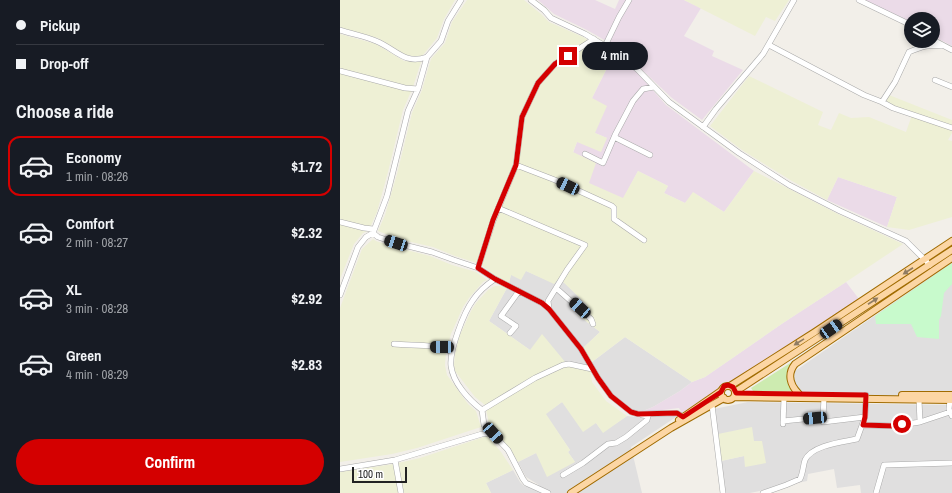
<!DOCTYPE html>
<meta charset="utf-8">
<style>
:root{--surface:#171b24;--page:#242831;--text:#f1f3f6;--muted:#9ea1a6;--line:#363941;--accent:#d40000}
body{margin:0;font-family:"Archivo Narrow",sans-serif;background:var(--page);color:var(--text);height:100vh;display:flex;flex-direction:column;font-size:15px;white-space:nowrap}
*{box-sizing:border-box;margin:0}
p{font-size:13px;color:var(--muted)}
.icon{flex:none;width:22px;height:22px;fill:none;stroke:currentColor;stroke-width:2;stroke-linecap:round;stroke-linejoin:round}
.map{position:relative;flex:1;overflow:hidden}
.side{display:flex;flex-direction:column;background:var(--surface);width:340px}
.side>*{flex:none}
.banner{display:grid;align-content:center;height:88px;padding:0 16px;background:var(--surface)}
.tools{position:absolute;left:564px;top:12px;display:grid;gap:8px}
.tools a{display:grid;place-items:center;width:36px;height:36px;border-radius:50%;background:var(--surface);box-shadow:0 2px 6px #0003;font-size:20px}
.scale{position:absolute;left:12px;bottom:10px;width:55px;box-sizing:border-box;padding-left:4px;border:2px solid #222;border-top:0;font-size:11px;line-height:14px;white-space:nowrap;color:#222;-webkit-text-stroke:3px #fff;paint-order:stroke}
.end{position:absolute;width:18px;height:18px;margin:-9px;border:5px solid #d40000;background:#fff;box-shadow:0 0 0 2px #fff}
.from{border-radius:50%}
.bubble{position:absolute;height:28px;border-radius:14px;background:var(--surface);box-shadow:0 2px 6px #0003;font-size:13px;font-weight:700;line-height:28px;text-align:center}
.car{position:absolute;width:12px;height:24px;margin:-12px -6px;border-radius:5px;box-shadow:0 0 3px 1px #0007;background:linear-gradient(#222 24%,#8ab4d8 0 40%,#222 0 76%,#8ab4d8 0 86%,#222 0)}
.banner b{display:flex;align-items:center;gap:14px;height:38px;font-size:15px}
.banner b+b{border-top:1px solid var(--line)}
.banner i{width:10px;height:10px;background:var(--text)}
ul{padding:0;list-style:none}
li{display:flex;align-items:center;gap:12px;height:60px;margin:0 8px 6px;padding:0 8px;border:2px solid transparent;border-radius:12px}
li div{flex:1}
li b{display:block;font-size:15px}
li em{font-style:normal;font-weight:700}
li.active{border-color:var(--accent)}
li>.icon{width:36px;height:36px;stroke-width:1.5}
h2{padding:0 16px;font-size:18px;line-height:48px}
.button{display:flex;gap:8px;margin-top:auto;padding:8px 16px}
.button a{flex:1;height:46px;border-radius:24px;background:var(--accent);color:#fff;font-size:16px;font-weight:700;line-height:46px;text-align:center}
main{display:flex;flex:1;min-height:0}
.map>svg:first-child{display:block}
</style>
<main>
<section class="side">
<div class="banner">
<b><i class="from"></i>Pickup</b>
<b><i></i>Drop-off</b>
</div>
<h2>Choose a ride</h2>
<ul>
<li class="active"><svg class="icon" aria-label="car" viewBox="0 0 24 24"><path d="M5 17H2v-5l4-1 3-4h7l3 4 3 1v5h-3M9 17h6M6 11h13"/><circle cx="7" cy="17" r="2"/><circle cx="17" cy="17" r="2"/></svg><div><b>Economy</b><p>1 min · 08:26</p></div><em>$1.72</em></li>
<li><svg class="icon" aria-label="car" viewBox="0 0 24 24"><path d="M5 17H2v-5l4-1 3-4h7l3 4 3 1v5h-3M9 17h6M6 11h13"/><circle cx="7" cy="17" r="2"/><circle cx="17" cy="17" r="2"/></svg><div><b>Comfort</b><p>2 min · 08:27</p></div><em>$2.32</em></li>
<li><svg class="icon" aria-label="car" viewBox="0 0 24 24"><path d="M5 17H2v-5l4-1 3-4h7l3 4 3 1v5h-3M9 17h6M6 11h13"/><circle cx="7" cy="17" r="2"/><circle cx="17" cy="17" r="2"/></svg><div><b>XL</b><p>3 min · 08:28</p></div><em>$2.92</em></li>
<li><svg class="icon" aria-label="car" viewBox="0 0 24 24"><path d="M5 17H2v-5l4-1 3-4h7l3 4 3 1v5h-3M9 17h6M6 11h13"/><circle cx="7" cy="17" r="2"/><circle cx="17" cy="17" r="2"/></svg><div><b>Green</b><p>4 min · 08:29</p></div><em>$2.83</em></li>
</ul>
<div class="button"><a>Confirm</a></div>
</section>
<div class="map">
<svg width="612" height="493" viewBox="0 0 612 493">
<rect width="100%" height="100%" fill="#f2efe9"/>
<path fill="#e0dfdf" d="M612,262v136l-153,-2 -5,-12 1,-13z
M186,271l28,12 5,-6 28,28 -9,10 22,17 -17,16 -32,-40 -42,-25 2,-9z
M168,286l33,17 43,52 6,11 -24,-3 -36,-13 -41,-29z
M285,337l67,45 -12,9 -27,16 -15,6 -7,-2 -21,-17 -17,-25 -1,-7z
M222,402l34,21 7,9 24,-16 10,1 37,-2 2,2 -45,30 11,46h-151l-5,-10 27,-13 7,12 4,4 6,1 9,-2 -13,-8 -8,-15 18,-9 39,9 -7,-10 2,-2 -25,-36z
M408,402l204,3v88h-91l-1,-8 -23,3 -3,-19 -26,5 -1,7 -57,12h-24l-1,-1 -4,-31 23,-5 18,-15h-8l-36,-7 -4,-25z"/>
<path fill="#ebdbe8" d="M198,0h57l20,9 4,-9h65l17,8 -17,28 30,15 -2,5 31,14 -41,50 -30,-22 -34,-32 -30,-24 -21,-12 -33,-16z
M524,0h88v46l-19,-10v-17h-22v6z
M263,49l32,21 31,35 88,66 -30,41 -30,-19 -9,10 -21,-10 4,-7 -30,-15 -15,28 -35,-16 -15,-30 4,-11 30,-4 -12,-5 -3,-35 14,-28 -10,-8z
M498,177l59,20 -10,30 -60,-27z
M506,282l13,17 -177,114 -3,-5 -41,5 15,-6 27,-16 12,-9 13,-5 78,-54z"/>
<path fill="#eef0d5" d="M0,0h115l-11,19 -7,19 -14,17 -5,2 -12,-2 -28,-17 -38,-10z
M127,0h57l17,14 8,8 34,15 20,12 -7,13 10,8 -14,28 15,8 -12,27 12,5 -6,14 -24,-10 -4,10 23,11 -7,20 34,15 15,-27 30,15 -4,7 21,10 8,-11 31,20 30,-41 84,43 65,30 -57,38 -63,41 -78,54 -13,5 -67,-45 -33,25 -9,-14 17,-16 -22,-17 9,-10 -28,-27 -5,6 -28,-13 -5,9 -10,-5 -2,8 -12,-6 -17,-13 -25,-8 -22,-9 -35,-8 -20,-8 7,-16 12,-41 15,-61 10,-23 9,-31 14,-16 7,-21z
M344,0h105l-14,21 -9,-4 -11,19z
M0,34l36,10 28,17 17,1 -8,25 -10,23 -15,62 -11,40 -8,18 -6,3 -9,11 -14,35z
M409,76l74,36 -5,13 13,5 8,-17 12,5 18,-1 37,15 6,-17 -28,-11 5,-9 63,25v13l-4,7 4,1v76l-43,13 -22,-3 10,-30 -59,-20 -11,23 -35,-19 -50,-31 -32,-24z
M33,239l3,2 19,6 35,9 22,9 24,7 11,8 -4,2 -14,16 -6,9 -12,27 -5,18 -1,13 2,10 21,29 8,7 5,16 -64,21 -25,6 -52,8v-154l22,-59z
M155,286h13l-19,35 41,29 12,-16 24,29 24,3 2,16 14,19 21,15 -24,17 -7,-10 -13,9 -21,-30 -16,12 24,36 -2,2 7,10 -28,15 -11,-24 -18,9 -10,-15 -19,-24 -4,-18 -10,-8 -20,-26 -1,-6 1,-11 4,-17 12,-26 5,-8 12,-13z
M412,427l2,14h8l4,22 -21,4 -1,-11 -23,5 -3,-27z
M147,436l14,16 12,18 -27,13 5,10h-151v-21l54,-8 26,-6z"/>
<path fill="#cdebb0" d="M455,360l-4,6 4,26 -42,-1 -2,-3z"/>
<path fill="#c8facc" d="M612,263v21l-8,9 -3,23 -2,4v19l-22,-2 -6,-13h-35l-1,-8z"/>
<g fill="none" stroke-linecap="round" stroke-linejoin="round">
<g stroke="#a9a9a9" stroke-width="6">
<path id="minor" d="M121,0l-13,21 -7,20 -14,16 -9,32 -10,22 -21,85 -14,37 5,4 18,6 36,9 22,8 24,8 17,11 47,24 7,6 32,40 17,29 13,18 20,16 7,2 39,-1 6,4
M191,0l13,10 7,8 34,16 20,12 32,23 32,33 70,51 50,32 51,26 66,30 24,24
M519,0l52,25
M0,30c12,4 25,6 36,11 20,8 28,24 51,16
M593,40l19,10
M429,45l95,50 18,7 11,6 59,20
M265,46l14,-29 10,-17
M0,71l65,17 13,1
M595,80l17,7
M542,102l13,-20 14,-30c12,-5 20,-8 33,-6
M363,127l13,-18 47,-55 31,-54
M245,154l18,9 12,-28
M310,155l-34,-17 -1,-3 18,-34 10,-12 11,-2
M176,165l39,15 57,26 2,2v11l30,21
M158,208l87,37 -18,25 -19,31 1,8
M0,222l24,6 9,1
M138,268l15,-47 23,-56 6,-48 16,-34 17,-19 39,-25
M155,279c-9,6 -16,12 -22,21 -9,12 -24,51 -22,66 2,17 18,34 31,44l2,15 24,25 15,29 3,4 22,10
M216,288l35,31 2,5
M0,295l18,-48 8,-10 7,-4
M170,333l6,-7 -15,-10 18,-25
M54,344c19,2 41,-1 58,8
M579,400l1,22
M610,400l-1,9 3,7
M372,405l11,88
M142,410l53,-32 28,-13 6,-1 23,5
M483,417v5l42,-5
M443,421l40,-4 1,-19
M443,424l1,-26
M523,425l32,1 25,-4 30,-10
M55,460l6,33
M0,469l55,-9 87,-26 11,-1
M223,475l20,-12 25,-19 8,-1 10,-6 21,-17 1,-4 -6,-1
M423,493l23,-8 14,-6c3,-6 3,-13 5,-19 7,-15 38,-18 52,-21l8,-22 1,-22
M536,493l8,-28 68,-2"/>
</g>
<g stroke="#a06b00" stroke-width="8">
<path id="major" d="M381 393a7 7 0 1 1 14 0a7 7 0 1 1-14 0Z
M390,386l85,-54 137,-91
M395,392l217,-142
M459,394c-9,-9 -12,-20 -4,-30l157,-106
M562,395h50
M394,397l218,3
M339,420l42,-29
M231,493l100,-65 53,-30"/>
</g>
<use href="#minor" stroke="#fff" stroke-width="5"/>
<use href="#major" stroke="#fcd6a4" stroke-width="6"/>
</g>
<defs><path id="oneway-solid" d="M-6-.8H1V-3.2L6.5 0L1 3.2V.8H-6Z"/></defs>
<g fill="#8f7c63">
<use href="#oneway-solid" transform="translate(568 271) rotate(147)"/>
<use href="#oneway-solid" transform="translate(533 301) rotate(-33)"/>
<use href="#oneway-solid" transform="translate(459 342) rotate(148)"/>
</g>
<g fill="none" stroke-linecap="round" stroke-linejoin="round">
<path stroke="#d40000" stroke-width="5" d="M228,56l-13,8 -17,19 -16,34 -6,48 -23,55 -15,48 17,11 47,24 7,6 32,40 17,29 13,18 20,16 7,2 39,-1 6,4 38,-25 3,-6 4,-1 5,2 3,6 130,2 -1,22 -2,8 32,1 7,-2"/>
</g>
</svg>
<div class="tools">
<a><svg class="icon" aria-label="layers" viewBox="0 0 24 24"><path d="M12 4l9 5-9 5-9-5zM3 14l9 5 9-5"/></svg></a>
</div>
<div class="scale">100 m</div>
<i class="end from" style="left:562px;top:424px"></i>
<i class="end" style="left:228px;top:56px"></i>
<div class="bubble" style="left:242px;top:42px;width:66px">4 min</div>
<i class="car" style="left:228px;top:186px;rotate:295deg"></i>
<i class="car" style="left:56px;top:243px;rotate:288deg"></i>
<i class="car" style="left:240px;top:308px;rotate:312deg"></i>
<i class="car" style="left:491px;top:329px;rotate:56deg"></i>
<i class="car" style="left:102px;top:347px;rotate:271deg"></i>
<i class="car" style="left:475px;top:418px;rotate:265deg"></i>
<i class="car" style="left:153px;top:433px;rotate:138deg"></i>
</div>
</main>
